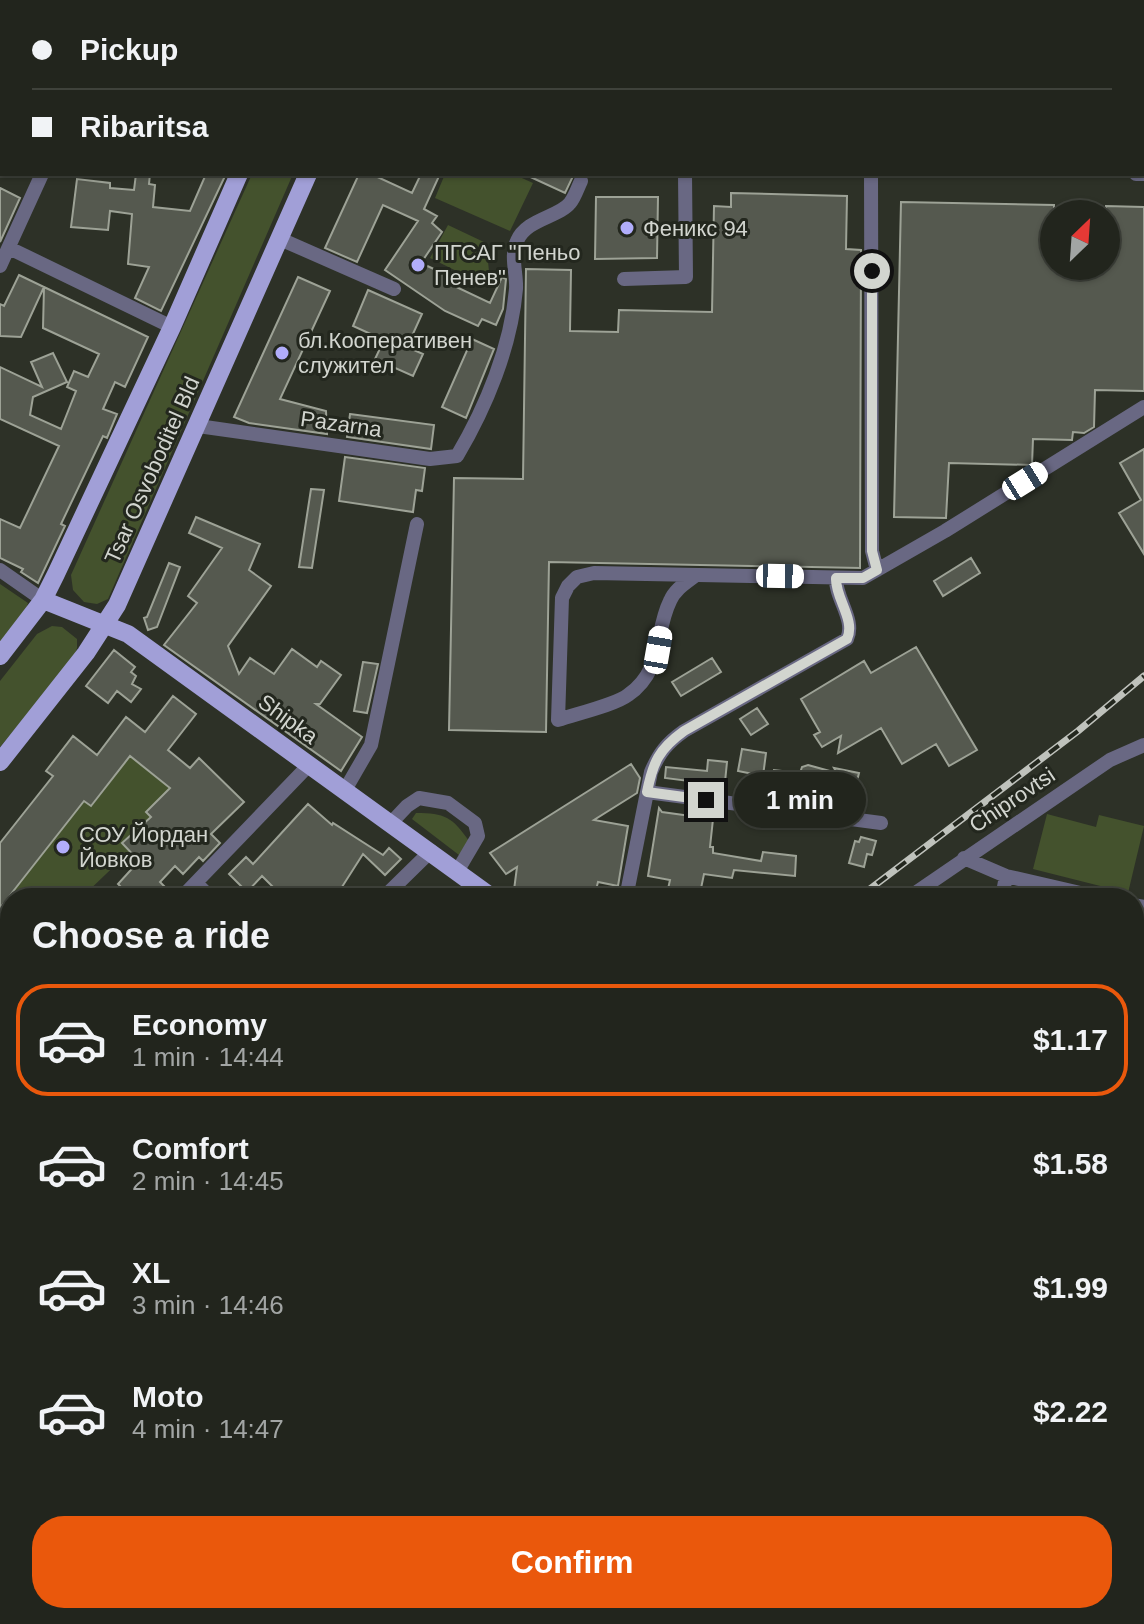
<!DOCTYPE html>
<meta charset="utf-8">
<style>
:root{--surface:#22251d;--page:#2a2d26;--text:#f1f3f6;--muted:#a2a5a4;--line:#3f423b;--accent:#ea580c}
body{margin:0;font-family:Helvetica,sans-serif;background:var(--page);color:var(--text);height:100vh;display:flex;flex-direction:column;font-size:30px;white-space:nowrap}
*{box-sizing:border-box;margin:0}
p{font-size:26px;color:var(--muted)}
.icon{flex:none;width:44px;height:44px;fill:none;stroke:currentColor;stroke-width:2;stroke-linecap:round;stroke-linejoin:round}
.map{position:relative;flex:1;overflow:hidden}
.drawer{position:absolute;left:0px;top:888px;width:1144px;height:736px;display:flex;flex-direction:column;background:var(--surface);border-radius:32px 32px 0 0;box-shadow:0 2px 6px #0004,0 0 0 2px var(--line)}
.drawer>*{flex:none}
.guide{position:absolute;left:0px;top:0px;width:1144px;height:176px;box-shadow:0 2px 6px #0004,0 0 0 2px var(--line);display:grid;align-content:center;height:176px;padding:0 32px;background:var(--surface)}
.needle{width:52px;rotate:25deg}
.buttons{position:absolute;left:1040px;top:200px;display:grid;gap:16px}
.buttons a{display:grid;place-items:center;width:80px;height:80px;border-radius:50%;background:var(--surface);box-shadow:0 2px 6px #0004,0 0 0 2px var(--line);font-size:40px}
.end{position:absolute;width:36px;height:36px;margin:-18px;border:10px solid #d2d5cf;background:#111;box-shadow:0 0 0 4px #111}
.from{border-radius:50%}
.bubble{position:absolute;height:56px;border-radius:28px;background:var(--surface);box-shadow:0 2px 6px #0004,0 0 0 2px var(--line);font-size:26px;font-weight:800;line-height:56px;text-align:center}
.car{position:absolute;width:24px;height:48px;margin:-24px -12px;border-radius:10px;box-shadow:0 0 6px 2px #0007;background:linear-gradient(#fff 24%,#345 0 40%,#fff 0 76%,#345 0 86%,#fff 0)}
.guide b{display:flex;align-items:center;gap:28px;height:76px;font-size:30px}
.guide b+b{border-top:2px solid var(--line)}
.guide i{width:20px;height:20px;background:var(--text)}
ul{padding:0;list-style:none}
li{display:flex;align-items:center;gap:24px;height:112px;margin:0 16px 12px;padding:0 16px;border:4px solid transparent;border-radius:32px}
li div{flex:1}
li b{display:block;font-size:30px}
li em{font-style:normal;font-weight:800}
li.on{border-color:var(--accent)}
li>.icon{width:72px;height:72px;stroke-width:1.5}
h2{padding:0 32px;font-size:36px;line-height:96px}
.action{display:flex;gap:16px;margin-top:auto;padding:16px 32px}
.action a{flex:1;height:92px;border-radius:32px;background:var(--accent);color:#fff;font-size:32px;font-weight:800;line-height:92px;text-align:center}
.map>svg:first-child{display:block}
</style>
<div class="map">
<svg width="1144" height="1624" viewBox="0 0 1144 1624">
<rect width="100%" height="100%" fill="#2d3127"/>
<path fill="#44522d" d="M252,174h41l-185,425 -11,5 -13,-2 -11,-12 -2,-15z
M445,174h68l20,9 -23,48 -75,-33z
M448,225l38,18 3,28 -6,13 -53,-26z
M0,584l28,19 -6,19 -22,27z
M52,626l10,1 15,12v9l-3,10 -74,89v-66l37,-47z
M127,754l43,34 -23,24 4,5 -28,26 7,8 -49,47h-71v82l-10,-10v-62l84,-107 8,5 26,-34z
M416,813c29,0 36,4 53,28l-10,14 -47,-36z
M1047,814l49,13 3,-12 45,11 -16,67 -95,-24z
M1134,925l10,2v118l-10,-2z
M1138,1127l6,1v97l-10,-1v-68z
M10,1323v96l-10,23v-93l9,-2 -6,-20z"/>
<path fill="#55594f" stroke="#9da296" stroke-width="2" d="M136,174h14l-1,10 6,1 -2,22 37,4 16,-37h20l-65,137 -26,-13 14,-31 -21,-3 4,-50 -22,-3 -2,19 -37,-3 6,-48 33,4v5l24,2z
M359,174h12l41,19 9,-19h19l-16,35 13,7 -5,7 10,9 -21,31 32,15 -3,6 40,19 12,-26 4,2 -3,30 -7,16 -14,-6 -4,7 -33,-15 -60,-41 33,-49 -35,-16 -26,57 -32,-14z
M524,174h50l-9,19z
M0,188l20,10 -20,44z
M731,193l116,3 -1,53 15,1 -1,318 -311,-6 -3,170 -97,-2 5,-252 69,1 3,-210 45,1 -1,61 48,1 1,-22 93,2 2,-106 17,1z
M596,197h62l-1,61 -62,1z
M901,202l153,3v61h52v-60l38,1v184l-49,-1 -1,37 -10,6 -11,-1 -1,8 -39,-1 -1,26 -83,-2 -3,55 -52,-1z
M19,275l25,12 -23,50 -21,-1v-32l4,2z
M298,277l32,14 -50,108 46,12 1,23 -78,-11 -15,-6z
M44,287l104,50 -23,50 -10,-5 -12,27 14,5 -10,24 -4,-2 -42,88 4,2 -27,57 -17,-11 2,-3 -23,-11v-39l20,9 39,-82 -59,-27v-52l42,20 -11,-25 22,-9 14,29 -34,15 -3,18 31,14 15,-38 -9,-4 7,-16 14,6 11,-23 -56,-26z
M368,290l54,24 -15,33 16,7 -10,22 -38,-17 9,-19 -31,-14z
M472,339l22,10 -28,69 -24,-11z
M350,414l84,11 -3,24 -84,-12z
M1144,449v105l-25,-41 22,-13 -21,-37z
M345,457l80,11 -3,23 -6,-1 -3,22 -74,-11z
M311,489l13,1 -12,78 -13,-1z
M196,517l64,27 -11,26 22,16 -43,60 11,28 11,-16 24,16 18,-25 25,18 4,-6 20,14 -21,29h-4l46,33 -21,34 -177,-126 33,-42 -9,-7 34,-48 -33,-15z
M971,558l9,15 -37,23 -9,-15z
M169,563l11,4 -23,60 -9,3 -4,-12 3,-1z
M916,647l61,103 -28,16 -13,-22 -34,20 -21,-36 -43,25 3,-17 -19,11 -8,-12 6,-3 -19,-33 63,-38 7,12z
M114,650l21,17 -4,5 5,4 -4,8 9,5 -10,13 -14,-11 -9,12 -22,-17z
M712,658l9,14 -40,24 -9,-14z
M363,662l15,2 -11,49 -13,-2z
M173,696l23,18 -28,36 22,18 9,-10 45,44 -33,32 9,9 -17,18 -4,-4 -16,17 -8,-8 -15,16 12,12 -1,4h-59l10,-10 -4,-4 21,-23 -17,-18 29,-26 -5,-5 24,-24 -40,-32 -39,50 -7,-5 -84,107v-65l53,-67 -7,-5 27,-35 24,19 29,-38 19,15z
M757,708l11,16 -17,11 -11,-16z
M742,749l24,4 -3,23 -25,-5z
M708,760l19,2 -3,30 -20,-3 1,-6 -40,-5 1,-11 41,4z
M631,764l9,14 -3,15 -43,27 34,6 -10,60 -20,-4 -4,16h-38l-42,-8 3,-23 -11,7 -16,-21z
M808,765l29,8 -3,-5 25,5 -6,24 -81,-15 2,-12 26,3 2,-6z
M308,804l24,21 1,-2 50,32 6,-7 12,11 -16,16 -22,-21 -23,36 8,8h-64l-22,-22 -15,16 -18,-18 17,-17 7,7z
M659,808l3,4 51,7 -3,28h3v6l48,8 2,-9 33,4 -1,20 -61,-6 -2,8 -28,-4 -5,24h-33l4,-18 -22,-4z
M861,837l15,4 -4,14 -5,-1 -3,13 -15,-4 6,-22 4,1z"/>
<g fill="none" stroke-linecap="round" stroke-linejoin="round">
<path stroke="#696883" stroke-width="14" d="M687,0v2
M21,2l1,-2
M119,2l1,-2
M549,2v-2
M0,43l2,-4
M871,174l1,377 5,19
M1136,174h8
M280,239l114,50
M9,248l163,79
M0,266l42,-92
M624,279l62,-2 -1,-103
M198,426l232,33 27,-3c29,-49 54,-109 59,-167 1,-15 -6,-33 1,-48 9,-22 42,-24 53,-38 5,-6 8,-16 11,-22
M0,570l43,30
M696,575c-9,7 -21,14 -26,26 -16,32 -6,69 -42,94 -13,10 -53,19 -70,25l4,-122 6,-12 9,-9 17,-4 269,5 82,-47 199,-124
M345,790l26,-45 46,-221
M647,792l234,31
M391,823l16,-17 12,-8 29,5 27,20 3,13 -20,34
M964,858l42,18 96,22
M196,883l15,15
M181,898l129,-134
M383,898l48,-47
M626,898l25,-126c8,-19 16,-29 33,-41l163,-92c9,-19 -12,-41 -11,-61
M908,898l202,-138 34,-15
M1002,898l4,-22
M1134,905l10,2
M0,978l10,10
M1134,1051l10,1
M0,1084l10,-10
M1134,1110l10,2
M0,1166l10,9
M0,1293l10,-2
M1134,1443l6,-17 1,-17
M0,1572l10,-8
M51,1614l3,10
M300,1614l1,10
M485,1614l1,10
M123,1624l21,-10
M634,1624l59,-10 124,10
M1015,1624l8,-10"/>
<path stroke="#a19fd7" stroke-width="18" d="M316,2l1,-2
M383,2l1,-2
M43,600l85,34 365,264
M0,656l43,-56 13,-26 116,-247 67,-153
M0,762l86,-109 31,-48 191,-431
M1134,1347l4,28
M1144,1366c-11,16 -11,31 0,47
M0,1602l8,22"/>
<g stroke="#bfc2bc" stroke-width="7">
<path id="rail" d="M858,898l220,-167 66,-55
M0,1541l10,-8"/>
</g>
<use href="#rail" stroke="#23271e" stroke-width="4" stroke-dasharray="12" stroke-linecap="butt"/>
</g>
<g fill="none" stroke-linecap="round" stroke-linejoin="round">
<path stroke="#d2d5cf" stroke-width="10" d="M706,800l-59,-8c6,-30 12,-43 37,-61l163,-92c9,-19 -12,-41 -11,-61h27l14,-8 -5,-19v-280"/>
</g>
<g fill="#b1adfa" stroke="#23271e" stroke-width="3">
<circle cx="627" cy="228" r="8"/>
<circle cx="418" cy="265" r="8"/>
<circle cx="282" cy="353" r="8"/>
<circle cx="63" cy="847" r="8"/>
</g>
<g text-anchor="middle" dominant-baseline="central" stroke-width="6" stroke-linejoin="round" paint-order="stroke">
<g font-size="22" fill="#d2d5cf" stroke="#23271e" text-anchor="start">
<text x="643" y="228">Феникс 94</text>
<text x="434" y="252">ПГСАГ "Пеньо<tspan x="434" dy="25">Пенев"</tspan></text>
<text x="298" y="340">бл.Кооперативен<tspan x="298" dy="25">служител</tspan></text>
<text x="79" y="834">СОУ Йордан<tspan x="79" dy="25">Йовков</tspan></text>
</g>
<g font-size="22" fill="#d2d5cf" stroke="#23271e">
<text transform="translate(341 424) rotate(8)">Pazarna</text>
<text transform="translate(152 470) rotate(-66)">Tsar Osvoboditel Bld</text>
<text transform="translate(288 719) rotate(36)">Shipka</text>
<text transform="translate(1012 800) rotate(-34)">Chiprovtsi</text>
</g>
</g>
</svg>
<div class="buttons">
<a><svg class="needle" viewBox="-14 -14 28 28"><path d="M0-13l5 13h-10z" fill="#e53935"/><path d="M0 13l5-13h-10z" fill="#a2a5a4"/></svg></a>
</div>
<i class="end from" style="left:872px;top:271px"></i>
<i class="end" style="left:706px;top:800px"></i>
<div class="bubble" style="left:734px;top:772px;width:132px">1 min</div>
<i class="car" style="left:1025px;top:481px;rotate:58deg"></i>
<i class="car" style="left:780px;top:576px;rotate:91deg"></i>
<i class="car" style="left:658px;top:650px;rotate:10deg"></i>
<div class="guide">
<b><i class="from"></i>Pickup</b>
<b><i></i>Ribaritsa</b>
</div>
<section class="drawer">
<h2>Choose a ride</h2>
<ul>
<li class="on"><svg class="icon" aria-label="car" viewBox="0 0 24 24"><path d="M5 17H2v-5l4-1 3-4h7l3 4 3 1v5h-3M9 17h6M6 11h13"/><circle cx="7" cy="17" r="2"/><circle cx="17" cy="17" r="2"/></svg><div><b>Economy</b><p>1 min · 14:44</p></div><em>$1.17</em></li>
<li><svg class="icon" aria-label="car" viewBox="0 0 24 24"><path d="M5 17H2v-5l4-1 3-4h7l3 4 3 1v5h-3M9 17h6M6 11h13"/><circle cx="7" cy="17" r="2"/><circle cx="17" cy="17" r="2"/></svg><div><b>Comfort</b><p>2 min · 14:45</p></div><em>$1.58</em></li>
<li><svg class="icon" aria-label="car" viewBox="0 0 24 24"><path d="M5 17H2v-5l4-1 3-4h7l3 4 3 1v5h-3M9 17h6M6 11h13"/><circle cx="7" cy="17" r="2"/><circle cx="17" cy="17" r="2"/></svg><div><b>XL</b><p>3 min · 14:46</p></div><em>$1.99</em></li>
<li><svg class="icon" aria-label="car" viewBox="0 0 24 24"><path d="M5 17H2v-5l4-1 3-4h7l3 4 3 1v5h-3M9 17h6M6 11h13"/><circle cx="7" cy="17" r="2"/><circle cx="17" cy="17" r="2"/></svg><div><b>Moto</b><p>4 min · 14:47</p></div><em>$2.22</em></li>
</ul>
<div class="action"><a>Confirm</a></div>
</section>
</div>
